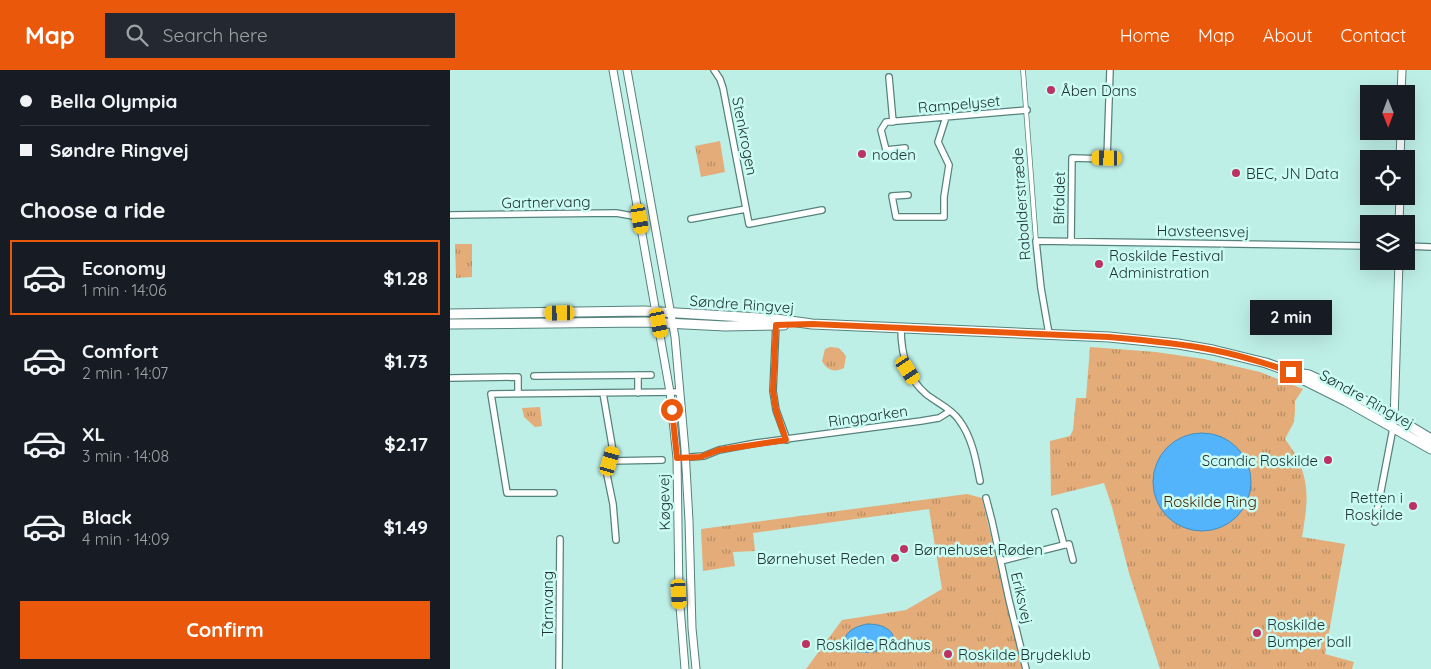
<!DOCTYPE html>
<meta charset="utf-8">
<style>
:root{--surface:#171b24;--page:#242831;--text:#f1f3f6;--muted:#9ea1a6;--line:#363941;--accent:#ea580c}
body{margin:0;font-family:Quicksand,sans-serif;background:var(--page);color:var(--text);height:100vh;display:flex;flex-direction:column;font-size:19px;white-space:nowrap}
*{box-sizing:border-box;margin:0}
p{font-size:16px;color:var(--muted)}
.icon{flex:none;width:28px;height:28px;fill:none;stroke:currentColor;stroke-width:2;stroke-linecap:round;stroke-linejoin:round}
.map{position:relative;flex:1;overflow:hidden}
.side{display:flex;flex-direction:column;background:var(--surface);width:450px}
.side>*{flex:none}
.banner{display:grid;align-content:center;height:110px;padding:0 20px;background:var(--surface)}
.needle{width:32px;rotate:179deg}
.controls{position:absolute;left:910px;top:15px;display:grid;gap:10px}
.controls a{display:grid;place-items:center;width:55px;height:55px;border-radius:0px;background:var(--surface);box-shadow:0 5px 20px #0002;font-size:25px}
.end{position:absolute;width:22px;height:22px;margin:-11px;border:6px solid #ea580c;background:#fff;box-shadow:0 0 0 2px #fff}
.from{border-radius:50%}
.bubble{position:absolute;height:35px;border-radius:0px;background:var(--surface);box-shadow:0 5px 20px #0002;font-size:16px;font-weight:800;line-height:35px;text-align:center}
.car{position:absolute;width:15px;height:30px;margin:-15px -8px;border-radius:6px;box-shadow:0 0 4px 1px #0007;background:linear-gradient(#f5c518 24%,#345 0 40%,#f5c518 0 76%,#345 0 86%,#f5c518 0)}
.banner b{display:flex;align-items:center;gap:18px;height:48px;font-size:19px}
.banner b+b{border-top:1px solid var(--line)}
.banner i{width:12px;height:12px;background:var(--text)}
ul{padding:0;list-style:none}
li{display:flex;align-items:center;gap:15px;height:75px;margin:0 10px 8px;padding:0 10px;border:2px solid transparent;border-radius:0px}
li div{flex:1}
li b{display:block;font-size:19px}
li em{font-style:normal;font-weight:800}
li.on{border-color:var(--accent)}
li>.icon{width:45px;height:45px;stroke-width:1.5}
h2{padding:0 20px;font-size:22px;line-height:60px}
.button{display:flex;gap:10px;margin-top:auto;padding:10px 20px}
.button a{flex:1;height:58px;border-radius:0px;background:var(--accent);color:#fff;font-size:20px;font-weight:800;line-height:58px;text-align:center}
header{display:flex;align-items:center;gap:30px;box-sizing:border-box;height:70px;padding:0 25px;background:var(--accent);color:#fff}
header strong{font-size:24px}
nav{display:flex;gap:28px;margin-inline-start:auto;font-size:18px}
.search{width:350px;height:45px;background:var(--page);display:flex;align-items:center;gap:12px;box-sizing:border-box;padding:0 18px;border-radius:0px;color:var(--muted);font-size:19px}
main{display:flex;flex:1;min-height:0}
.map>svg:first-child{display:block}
</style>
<header>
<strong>Map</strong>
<div class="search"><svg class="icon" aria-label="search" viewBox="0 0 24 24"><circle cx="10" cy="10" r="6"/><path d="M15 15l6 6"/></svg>Search here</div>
<nav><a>Home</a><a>Map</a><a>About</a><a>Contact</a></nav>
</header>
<main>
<section class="side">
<div class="banner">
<b><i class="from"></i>Bella Olympia</b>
<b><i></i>Søndre Ringvej</b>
</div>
<h2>Choose a ride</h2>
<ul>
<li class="on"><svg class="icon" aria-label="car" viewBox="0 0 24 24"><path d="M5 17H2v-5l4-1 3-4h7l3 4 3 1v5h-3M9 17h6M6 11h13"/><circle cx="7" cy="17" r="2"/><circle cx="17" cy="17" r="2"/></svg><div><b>Economy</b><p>1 min · 14:06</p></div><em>$1.28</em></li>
<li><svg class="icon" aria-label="car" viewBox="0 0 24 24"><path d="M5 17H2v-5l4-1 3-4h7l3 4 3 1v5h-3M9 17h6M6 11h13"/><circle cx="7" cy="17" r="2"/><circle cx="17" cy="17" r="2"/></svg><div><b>Comfort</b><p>2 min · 14:07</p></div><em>$1.73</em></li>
<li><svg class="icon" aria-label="car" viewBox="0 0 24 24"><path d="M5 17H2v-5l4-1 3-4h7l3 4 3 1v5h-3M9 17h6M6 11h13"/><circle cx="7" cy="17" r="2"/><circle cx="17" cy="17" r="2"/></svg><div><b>XL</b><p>3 min · 14:08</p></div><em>$2.17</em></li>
<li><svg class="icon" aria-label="car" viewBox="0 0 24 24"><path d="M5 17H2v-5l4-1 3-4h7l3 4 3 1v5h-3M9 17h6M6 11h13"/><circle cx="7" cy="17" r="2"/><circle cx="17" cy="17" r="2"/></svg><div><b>Black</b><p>4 min · 14:09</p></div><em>$1.49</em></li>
</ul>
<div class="button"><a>Confirm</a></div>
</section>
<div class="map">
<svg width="981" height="599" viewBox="0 0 981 599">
<defs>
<pattern id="park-tufts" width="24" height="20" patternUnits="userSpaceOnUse" patternTransform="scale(1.25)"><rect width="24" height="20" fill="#e3ac78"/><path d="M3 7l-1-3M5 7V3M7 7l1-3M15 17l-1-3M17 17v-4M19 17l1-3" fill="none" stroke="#b88d63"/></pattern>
</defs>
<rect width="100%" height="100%" fill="#beefe7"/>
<path fill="url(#park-tufts)" d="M270,71l5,31 -24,5 -6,-31z
M5,174h17v33l-16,1z
M380,277l9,1 7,8 -2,12c-10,5 -17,2 -22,-7l3,-12z
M640,277l66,5 48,7 56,13 43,17 -8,12v10l-1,11 -9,17c26,35 24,58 17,98l43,7 -20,110 29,8 -2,7h-192l-31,-96 -17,-66 -8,-24 -53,13 -1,-55 20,-5 3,-6 3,-32h10z
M90,337l2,19 -7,1 -11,-10 -2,-9z
M517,424l15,4 40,171h-216l36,-49 64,-10 36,-21 -13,-80 -176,24 2,18 -22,1 2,14 -32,5 -2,-42z"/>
<path fill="#53b4fc" stroke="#448ebf" d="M703 412a49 49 0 1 1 98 0a49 49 0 1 1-98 0Z
M417,554c10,0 21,2 26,11l-3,9c-12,9 -28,11 -42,5 -9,-16 6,-22 19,-25z"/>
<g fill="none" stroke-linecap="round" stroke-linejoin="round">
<g stroke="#55837c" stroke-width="5.5">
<path id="pedestrian" d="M573,0l13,171"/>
</g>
<g stroke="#55837c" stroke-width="8">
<path id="minor" d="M264,0l6,9 3,9 26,136 73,-14
M439,7l4,45
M455,78l-19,2 -5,-20 5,-8 141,-12
M458,125l-16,1 4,21h48v-20l5,-32 -11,-23 8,-25
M0,145l166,-2 17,3 7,3
M241,149l55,-10
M621,172l1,-84 35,1 3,-89
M956,176l25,1
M326,254l-3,67 3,19 11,30
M451,258c0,24 6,50 25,66 11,9 25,14 33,26 13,17 17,40 21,61
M599,264l-8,-46 -5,-47 333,5
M188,305v18
M84,306l117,-1
M0,308l68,-1v17
M153,323l10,58 -7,19 7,34 3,36
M227,388l27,-2 15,-6 37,-7 165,-22 18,-3 11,-7
M160,391l52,-1
M104,423h-47l-16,-99 189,-2
M536,428l6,23 17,79 17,69
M925,452l18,-94
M614,475l5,-1 4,16
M551,491l63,-16 -9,-33
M109,599l1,-130"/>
</g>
<g stroke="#55837c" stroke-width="9">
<path id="tertiary" d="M163,0l57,322 7,66 2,136 6,75
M177,0l48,267 10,113 4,71 3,107 4,41
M951,24l1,-24
M950,89l1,-28
M949,154l1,-28
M944,351l5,-160"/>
</g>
<g stroke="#55837c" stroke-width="11">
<path id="primary" d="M0,244l194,-3 132,8 36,5 297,13 69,7 35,6 53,13 25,9 18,3 69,32 53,32
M0,254l195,-2 80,4 59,-1
M845,304l11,7 40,20 85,48"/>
</g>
<use href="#pedestrian" stroke="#fff" stroke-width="4"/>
<use href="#minor" stroke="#fff" stroke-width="5.5"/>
<use href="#tertiary" stroke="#fff" stroke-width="7"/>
<use href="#primary" stroke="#fff" stroke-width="9"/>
</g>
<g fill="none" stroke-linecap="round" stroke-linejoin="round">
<path stroke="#ea580c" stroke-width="6" d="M222,340l5,48 23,-1 19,-7 67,-10 -10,-30 -3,-19 3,-66 36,-1 297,13c35,3 70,6 104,13 26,5 52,13 78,22"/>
</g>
<g fill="#be3163" stroke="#cbfcf4" stroke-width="2">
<circle cx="601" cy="20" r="5"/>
<circle cx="412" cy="84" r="5"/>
<circle cx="786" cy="103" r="5"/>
<circle cx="649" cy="194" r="5"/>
<circle cx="878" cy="390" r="5"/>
<circle cx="963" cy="436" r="5"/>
<circle cx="454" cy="479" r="5"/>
<circle cx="445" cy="488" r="5"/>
<circle cx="807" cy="563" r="5"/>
<circle cx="356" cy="574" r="5"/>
<circle cx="498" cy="584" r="5"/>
</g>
<g text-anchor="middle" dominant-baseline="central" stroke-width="5" stroke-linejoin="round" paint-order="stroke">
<g font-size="15" fill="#213431" stroke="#cbfcf4" text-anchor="start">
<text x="611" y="20">Åben Dans</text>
<text x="422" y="84">noden</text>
<text x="796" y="103">BEC, JN Data</text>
<text x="659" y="185">Roskilde Festival<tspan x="659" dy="17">Administration</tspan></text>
<text x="868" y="390" text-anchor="end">Scandic Roskilde</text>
<text x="953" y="427" text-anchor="end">Retten i<tspan x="953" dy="17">Roskilde</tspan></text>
<text x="464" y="479">Børnehuset Røden</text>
<text x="435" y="488" text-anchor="end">Børnehuset Reden</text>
<text x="817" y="554">Roskilde<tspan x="817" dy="17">Bumper ball</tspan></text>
<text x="366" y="574">Roskilde Rådhus</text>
<text x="508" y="584">Roskilde Brydeklub</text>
</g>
<g font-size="15" fill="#213431" stroke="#cbfcf4">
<text transform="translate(509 34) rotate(-5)">Rampelyset</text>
<text transform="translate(295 66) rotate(79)">Stenkrogen</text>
<text transform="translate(609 128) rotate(-89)">Bifaldet</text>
<text transform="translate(96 132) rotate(-1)">Gartnervang</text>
<text transform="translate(571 134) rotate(-94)">Rabalderstræde</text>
<text transform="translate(753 161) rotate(1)">Havsteensvej</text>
<text transform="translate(292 234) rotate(4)">Søndre Ringvej</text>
<text transform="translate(917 329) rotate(29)">Søndre Ringvej</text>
<text transform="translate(418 346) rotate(-8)">Ringparken</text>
<text transform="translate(214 432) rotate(-91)">Køgevej</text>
<text transform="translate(572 528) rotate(77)">Eriksvej</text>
<text transform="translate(97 534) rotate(-90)">Tårnvang</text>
</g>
<g font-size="15" fill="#432300" stroke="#cbfcf4">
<text x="760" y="431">Roskilde Ring</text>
</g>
</g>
</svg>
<div class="controls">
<a><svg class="needle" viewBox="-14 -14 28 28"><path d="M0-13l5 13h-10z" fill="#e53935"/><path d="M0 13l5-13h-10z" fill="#9ea1a6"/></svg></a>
<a><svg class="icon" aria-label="locate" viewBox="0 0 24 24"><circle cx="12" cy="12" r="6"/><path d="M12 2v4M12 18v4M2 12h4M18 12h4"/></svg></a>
<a><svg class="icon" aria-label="layers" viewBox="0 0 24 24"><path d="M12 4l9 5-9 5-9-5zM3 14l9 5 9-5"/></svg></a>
</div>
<i class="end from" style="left:222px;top:340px"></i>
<i class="end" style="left:841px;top:302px"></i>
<div class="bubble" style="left:800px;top:230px;width:82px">2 min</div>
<i class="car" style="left:657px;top:88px;rotate:271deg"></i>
<i class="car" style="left:190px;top:149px;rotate:170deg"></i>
<i class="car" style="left:110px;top:243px;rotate:269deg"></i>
<i class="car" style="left:209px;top:253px;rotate:169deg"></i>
<i class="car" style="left:458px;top:300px;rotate:147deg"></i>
<i class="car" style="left:160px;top:391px;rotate:16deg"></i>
<i class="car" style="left:229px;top:524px;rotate:176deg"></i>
</div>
</main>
